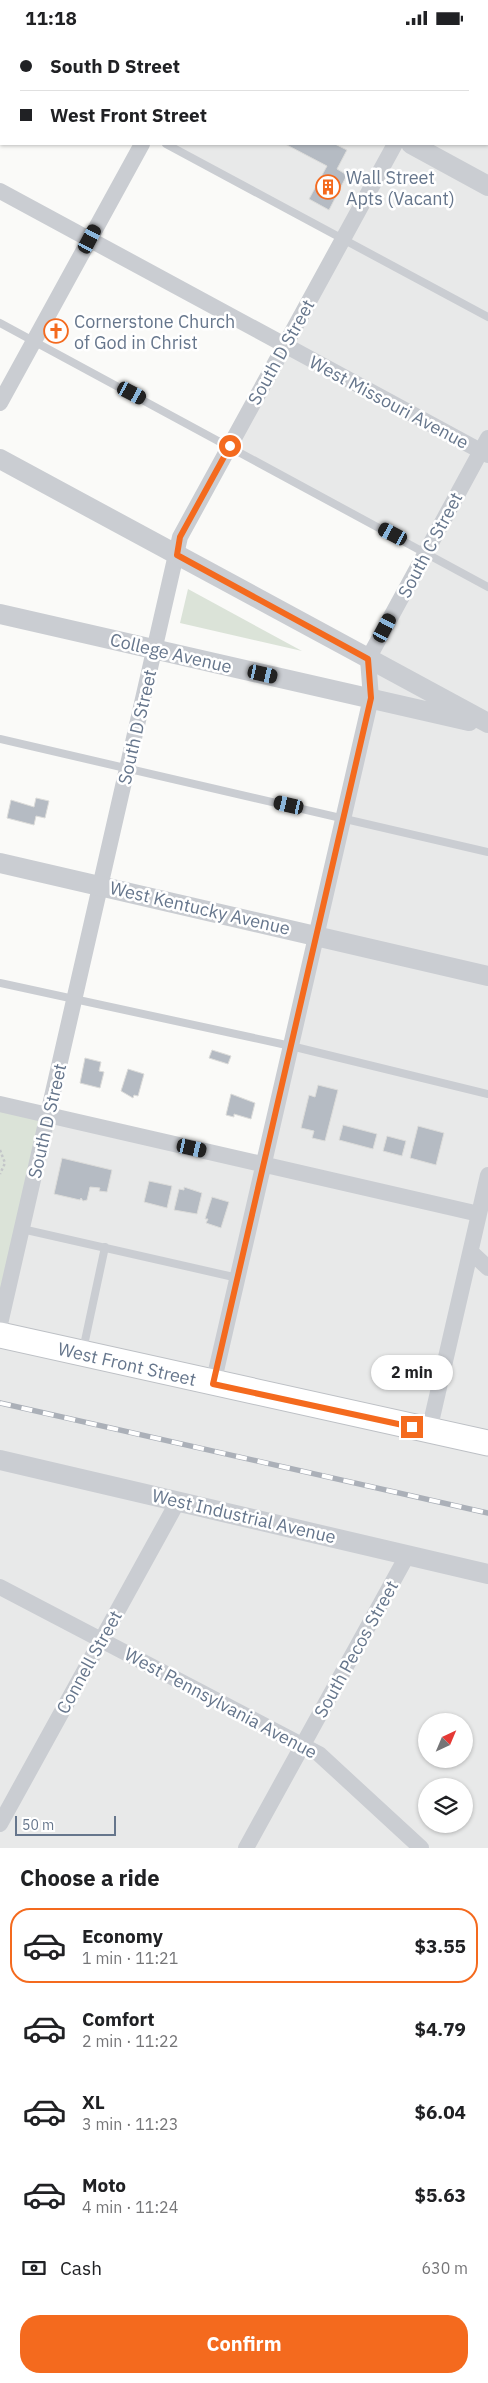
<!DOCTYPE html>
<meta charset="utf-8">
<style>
:root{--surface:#fff;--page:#f2f2f2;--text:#202124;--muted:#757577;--line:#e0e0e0;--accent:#f46a1e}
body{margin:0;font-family:"IBM Plex Sans",sans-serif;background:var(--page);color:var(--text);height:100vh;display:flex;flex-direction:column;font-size:19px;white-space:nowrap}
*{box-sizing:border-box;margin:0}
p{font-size:16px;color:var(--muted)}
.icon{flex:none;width:28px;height:28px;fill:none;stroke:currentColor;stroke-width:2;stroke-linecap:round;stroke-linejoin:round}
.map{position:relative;height:1813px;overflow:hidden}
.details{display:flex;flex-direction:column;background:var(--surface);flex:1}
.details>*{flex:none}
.guide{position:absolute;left:0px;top:0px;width:489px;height:110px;box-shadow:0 1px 4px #0004;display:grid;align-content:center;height:110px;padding:0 20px;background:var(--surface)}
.needle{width:32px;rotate:44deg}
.tools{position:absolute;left:418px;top:1678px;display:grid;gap:10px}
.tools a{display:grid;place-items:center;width:55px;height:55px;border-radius:50%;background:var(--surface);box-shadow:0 1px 4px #0004;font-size:25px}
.scale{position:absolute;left:15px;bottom:12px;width:101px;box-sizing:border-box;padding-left:5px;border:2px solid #66768c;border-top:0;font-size:14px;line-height:18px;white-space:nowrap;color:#66768c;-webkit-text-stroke:4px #fff;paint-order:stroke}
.end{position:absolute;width:22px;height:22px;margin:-11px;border:6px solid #f46a1e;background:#fff;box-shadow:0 0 0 2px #fff}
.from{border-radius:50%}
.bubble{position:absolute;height:35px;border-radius:18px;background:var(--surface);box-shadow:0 1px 4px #0004;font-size:16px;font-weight:700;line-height:35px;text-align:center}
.car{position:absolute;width:15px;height:30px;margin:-15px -8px;border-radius:6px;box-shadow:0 0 4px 1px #0007;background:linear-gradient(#222 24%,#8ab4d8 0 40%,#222 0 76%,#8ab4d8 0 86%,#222 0)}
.guide b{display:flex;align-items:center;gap:18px;height:48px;font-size:19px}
.guide b+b{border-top:1px solid var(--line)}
.guide i{width:12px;height:12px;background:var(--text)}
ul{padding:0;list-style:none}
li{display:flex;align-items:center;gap:15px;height:75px;margin:0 10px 8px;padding:0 10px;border:2px solid transparent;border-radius:20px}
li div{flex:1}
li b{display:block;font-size:19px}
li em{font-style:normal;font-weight:700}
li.active{border-color:var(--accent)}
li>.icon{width:45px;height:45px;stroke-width:1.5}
h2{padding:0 20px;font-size:22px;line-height:60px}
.pay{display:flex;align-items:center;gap:12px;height:55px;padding:0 20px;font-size:19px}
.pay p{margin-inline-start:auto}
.primary-button{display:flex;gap:10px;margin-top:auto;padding:10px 20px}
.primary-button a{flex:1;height:58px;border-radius:20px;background:var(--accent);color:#fff;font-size:20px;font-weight:700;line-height:58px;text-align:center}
.status{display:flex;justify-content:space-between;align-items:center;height:35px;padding:0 25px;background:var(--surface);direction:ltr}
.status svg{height:14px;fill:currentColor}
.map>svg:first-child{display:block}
</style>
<div class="status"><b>11:18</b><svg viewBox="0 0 49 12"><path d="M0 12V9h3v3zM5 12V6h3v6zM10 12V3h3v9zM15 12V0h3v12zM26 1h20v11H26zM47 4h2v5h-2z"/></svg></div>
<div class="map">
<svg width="488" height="1813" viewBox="0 0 488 1813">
<rect width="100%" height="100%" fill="#fafaf8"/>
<path fill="#e8e9e9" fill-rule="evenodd" d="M0,0h488v1813h-488v-524l49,-209 215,49 115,-501 -9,-6 55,-102 -197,-107 113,-208 -178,-96h325v-108h-487v20zM426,1686h38v38h-38zM426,1751h38v38h-38z"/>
<path fill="#dbe3d8" d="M188,554l114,62 -122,-28z
M0,1069l48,11 -48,198z"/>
<path fill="#b5bbc3" stroke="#dcdcda" d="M300,0h86l-87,1z
M285,109h50l12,6 -10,19 10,6 -18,35 -20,-11 18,-33z
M36,763l13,3 -4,17 -9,-2 -2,9 -27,-7 4,-18 23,7z
M212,1015l19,6 -3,8 -19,-6z
M85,1023l16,4 -2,9 5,1 -4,16 -20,-5z
M128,1034l16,5 -6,22 -4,-1 -1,3 -12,-7z
M318,1050l20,5 -13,51 -13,-3 2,-7 -13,-3 8,-33 6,2z
M231,1059l24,9 -4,16 -17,-5v3l-8,-2z
M343,1090l34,9 -4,15 -34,-9z
M418,1091l26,7 -8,32 -26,-7z
M387,1101l19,5 -4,15 -19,-5z
M62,1123l50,12 -5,22 -8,-1 1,-3 -10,-1 -3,13 -4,1 -2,-3 -1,2 -26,-6z
M149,1146l23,5 -5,22 -23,-6z
M184,1152l18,6 -5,21 -23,-4 5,-21 5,1z
M212,1162l17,5 -8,26 -15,-5 2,-4h-3z"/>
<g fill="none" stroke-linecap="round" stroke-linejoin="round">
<g stroke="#bdc0c5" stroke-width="27">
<path id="primary" d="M0,1300l488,108"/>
</g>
<path stroke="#c3c5c8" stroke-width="2.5" stroke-dasharray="2.5 2.5" stroke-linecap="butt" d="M0,1115l5,13 -5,11"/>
<path stroke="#cacdd2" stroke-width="8" d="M0,17l1,1
M166,109l322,173
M0,288l488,264
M0,704l488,113
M0,948l291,63 197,48
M22,1194l216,49
M83,1315l22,-103"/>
<path stroke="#cacdd2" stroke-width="16" d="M0,156l488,264
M0,368l142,-259
M0,1069l479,110
M471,1217l17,16
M0,1289l180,-787 215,-393
M213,1349l158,-686 -3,-39 120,-221
M429,1396l59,-256
M0,1552l319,167 102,94
M0,1789l178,-323
M246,1813l162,-294"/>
<path stroke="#cacdd2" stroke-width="20" d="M210,0l2,1
M454,1v-1
M411,109l77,42
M0,424l488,264
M0,579l469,107
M0,828l488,113
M0,1425l488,114"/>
<use href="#primary" stroke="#fff" stroke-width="25"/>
<g stroke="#abb0b8" stroke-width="5.5">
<path id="rail" d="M0,1368l488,110"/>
</g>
<use href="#rail" stroke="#fff" stroke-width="4" stroke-dasharray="11" stroke-linecap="butt"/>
</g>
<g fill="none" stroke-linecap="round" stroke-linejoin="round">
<path stroke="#f46a1e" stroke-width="6" d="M230,411l-50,91 -3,18 191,104 3,39 -158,686 199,43"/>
</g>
<defs>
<g id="building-ring" transform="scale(1.25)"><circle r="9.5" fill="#fff" stroke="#f46a1e" stroke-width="1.5"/><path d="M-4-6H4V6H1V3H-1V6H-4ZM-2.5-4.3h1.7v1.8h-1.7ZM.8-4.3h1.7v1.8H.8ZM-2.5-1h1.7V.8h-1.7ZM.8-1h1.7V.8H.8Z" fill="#f46a1e"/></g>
<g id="church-ring" transform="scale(1.25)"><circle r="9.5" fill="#fff" stroke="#f46a1e" stroke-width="1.5"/><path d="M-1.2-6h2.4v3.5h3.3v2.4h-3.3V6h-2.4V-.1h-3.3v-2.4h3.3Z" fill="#f46a1e"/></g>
</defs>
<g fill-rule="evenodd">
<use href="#building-ring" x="328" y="152"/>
<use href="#church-ring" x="56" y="296"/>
</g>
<g text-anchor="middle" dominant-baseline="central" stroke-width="5" stroke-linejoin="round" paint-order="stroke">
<g font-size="18" fill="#66768c" stroke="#fff" text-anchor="start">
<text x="346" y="142">Wall Street<tspan x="346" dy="21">Apts (Vacant)</tspan></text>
<text x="74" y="286">Cornerstone Church<tspan x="74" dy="21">of God in Christ</tspan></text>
</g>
<g font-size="18" fill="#66768c" stroke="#fff">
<text transform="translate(281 317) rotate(-61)">South D Street</text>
<text transform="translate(389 367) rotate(28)">West Missouri Avenue</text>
<text transform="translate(430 510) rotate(-62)">South C Street</text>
<text transform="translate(171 618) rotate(13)">College Avenue</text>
<text transform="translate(137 692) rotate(-77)">South D Street</text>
<text transform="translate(200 873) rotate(13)">West Kentucky Avenue</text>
<text transform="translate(47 1086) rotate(-77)">South D Street</text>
<text transform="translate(127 1329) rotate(13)">West Front Street</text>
<text transform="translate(244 1481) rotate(13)">West Industrial Avenue</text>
<text transform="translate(356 1614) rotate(-61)">South Pecos Street</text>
<text transform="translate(89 1627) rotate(-61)">Connell Street</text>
<text transform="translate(221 1668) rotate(28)">West Pennsylvania Avenue</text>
</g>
</g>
</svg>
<div class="tools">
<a><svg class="needle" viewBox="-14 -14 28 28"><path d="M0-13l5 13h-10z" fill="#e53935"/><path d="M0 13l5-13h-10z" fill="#757577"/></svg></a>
<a><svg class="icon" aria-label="layers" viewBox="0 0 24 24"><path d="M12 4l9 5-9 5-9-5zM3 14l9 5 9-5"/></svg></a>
</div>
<div class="scale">50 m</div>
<i class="end from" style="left:230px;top:411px"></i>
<i class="end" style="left:412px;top:1392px"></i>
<div class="bubble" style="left:371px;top:1320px;width:82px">2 min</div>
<i class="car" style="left:90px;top:204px;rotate:28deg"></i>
<i class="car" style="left:132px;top:358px;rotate:118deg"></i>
<i class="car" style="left:393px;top:499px;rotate:298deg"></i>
<i class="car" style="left:385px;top:593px;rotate:28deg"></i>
<i class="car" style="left:263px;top:639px;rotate:103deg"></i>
<i class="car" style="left:289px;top:770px;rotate:283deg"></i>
<i class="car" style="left:192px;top:1113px;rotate:103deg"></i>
<div class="guide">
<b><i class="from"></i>South D Street</b>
<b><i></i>West Front Street</b>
</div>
</div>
<section class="details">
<h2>Choose a ride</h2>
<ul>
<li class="active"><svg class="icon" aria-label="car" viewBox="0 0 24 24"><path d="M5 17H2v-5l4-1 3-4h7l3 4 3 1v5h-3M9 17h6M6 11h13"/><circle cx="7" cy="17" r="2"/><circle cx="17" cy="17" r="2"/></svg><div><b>Economy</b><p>1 min · 11:21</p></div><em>$3.55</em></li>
<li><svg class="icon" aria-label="car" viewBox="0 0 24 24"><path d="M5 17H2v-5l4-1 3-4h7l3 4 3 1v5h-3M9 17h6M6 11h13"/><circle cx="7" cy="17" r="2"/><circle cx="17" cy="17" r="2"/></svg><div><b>Comfort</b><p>2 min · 11:22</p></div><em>$4.79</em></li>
<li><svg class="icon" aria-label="car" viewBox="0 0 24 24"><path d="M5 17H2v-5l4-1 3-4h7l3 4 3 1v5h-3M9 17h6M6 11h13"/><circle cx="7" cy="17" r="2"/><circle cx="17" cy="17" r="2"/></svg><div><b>XL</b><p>3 min · 11:23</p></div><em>$6.04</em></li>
<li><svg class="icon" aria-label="car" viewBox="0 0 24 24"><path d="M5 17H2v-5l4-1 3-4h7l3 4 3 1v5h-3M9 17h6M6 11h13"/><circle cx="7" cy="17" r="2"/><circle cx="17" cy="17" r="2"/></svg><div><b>Moto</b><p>4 min · 11:24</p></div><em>$5.63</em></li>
</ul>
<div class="pay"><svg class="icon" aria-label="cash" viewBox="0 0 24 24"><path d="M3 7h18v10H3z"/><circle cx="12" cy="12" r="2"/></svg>Cash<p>630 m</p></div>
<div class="primary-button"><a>Confirm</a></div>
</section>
